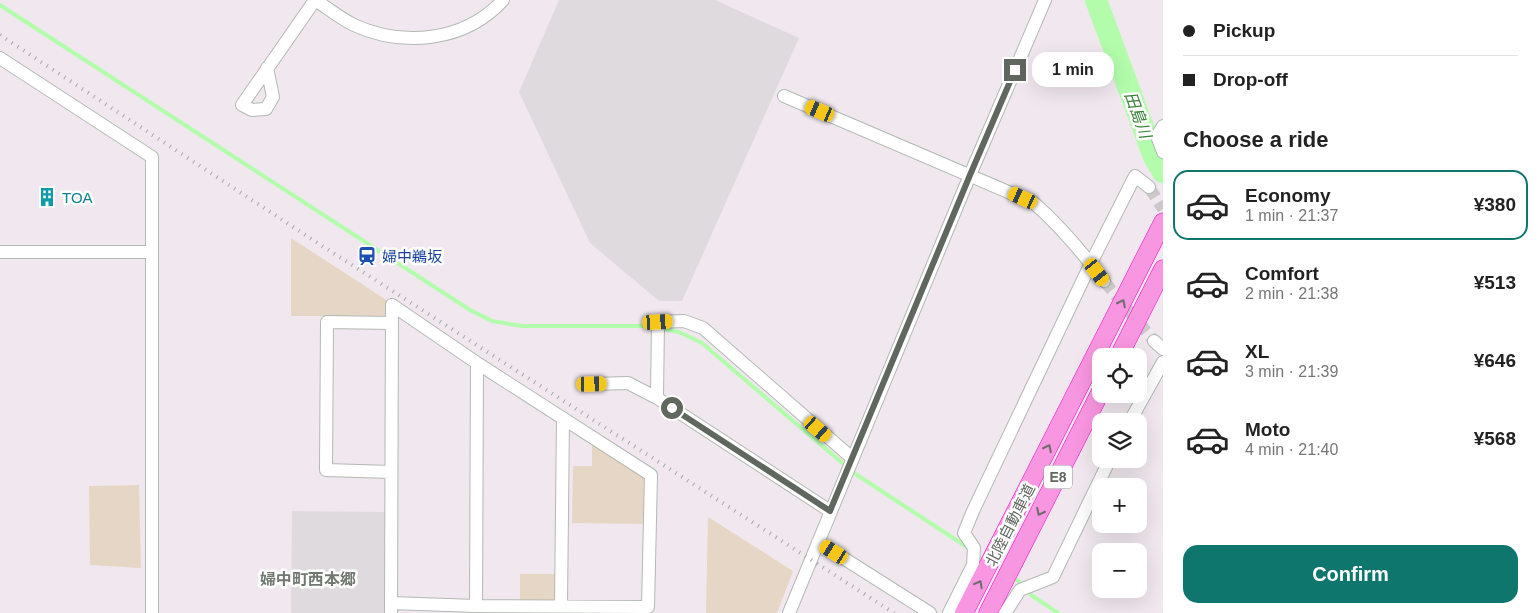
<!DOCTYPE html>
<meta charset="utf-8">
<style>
:root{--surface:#fff;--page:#f6f6f6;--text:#222;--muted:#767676;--line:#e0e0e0;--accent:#0f766e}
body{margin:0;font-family:Arial,"Noto Sans JP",sans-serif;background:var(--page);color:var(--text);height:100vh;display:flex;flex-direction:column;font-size:19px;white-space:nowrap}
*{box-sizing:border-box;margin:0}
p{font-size:16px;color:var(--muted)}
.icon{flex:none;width:28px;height:28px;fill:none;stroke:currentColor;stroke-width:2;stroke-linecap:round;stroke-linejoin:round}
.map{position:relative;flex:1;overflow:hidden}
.drawer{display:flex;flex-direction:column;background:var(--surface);width:375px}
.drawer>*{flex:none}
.guide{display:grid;align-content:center;height:110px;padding:0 20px;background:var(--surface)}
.fabs{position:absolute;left:1092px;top:348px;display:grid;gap:10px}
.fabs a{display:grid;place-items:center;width:55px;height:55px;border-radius:10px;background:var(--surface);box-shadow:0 5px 20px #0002;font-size:25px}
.end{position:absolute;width:22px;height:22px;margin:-11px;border:6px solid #5f675f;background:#fff;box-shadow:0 0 0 2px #fff}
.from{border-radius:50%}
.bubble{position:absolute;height:35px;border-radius:15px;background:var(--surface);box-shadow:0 5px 20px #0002;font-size:16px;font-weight:700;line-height:35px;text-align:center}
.car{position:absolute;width:15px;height:30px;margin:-15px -8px;border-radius:6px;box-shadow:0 0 4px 1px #0007;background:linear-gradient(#f5c518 24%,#345 0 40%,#f5c518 0 76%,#345 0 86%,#f5c518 0)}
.guide b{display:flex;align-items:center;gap:18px;height:48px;font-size:19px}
.guide b+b{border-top:1px solid var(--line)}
.guide i{width:12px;height:12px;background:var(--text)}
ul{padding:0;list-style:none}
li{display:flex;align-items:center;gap:15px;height:70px;margin:0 10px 8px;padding:0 10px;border:2px solid transparent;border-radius:15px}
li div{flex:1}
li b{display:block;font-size:19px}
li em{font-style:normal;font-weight:700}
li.selected{border-color:var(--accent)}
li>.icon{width:45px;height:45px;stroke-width:1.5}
h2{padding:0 20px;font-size:22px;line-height:60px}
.cta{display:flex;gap:10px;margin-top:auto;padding:10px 20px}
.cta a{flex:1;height:58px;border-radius:15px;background:var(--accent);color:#fff;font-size:20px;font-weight:700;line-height:58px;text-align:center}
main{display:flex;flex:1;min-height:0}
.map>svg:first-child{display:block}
</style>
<main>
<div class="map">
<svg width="1163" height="613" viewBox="0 0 1163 613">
<rect width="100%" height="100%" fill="#f0e8ee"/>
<path fill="#dfdade" d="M559,0h156l84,38 -117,263h-23l-69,-58 -71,-151z
M292,511l93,1 -1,101h-93z"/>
<path fill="#e6d6c6" d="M291,238l97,63 -1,15h-96z
M592,442l50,32 4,10v40l-74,-1 1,-57h19z
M139,485l2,83 -51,-3 -1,-79z
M708,517l85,54 -16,42h-71z
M520,574h37l1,21 -7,7 -31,-1z"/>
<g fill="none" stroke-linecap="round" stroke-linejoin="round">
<path stroke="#b2fcac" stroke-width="4" d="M0,5l470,305 22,11 30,5h127l30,6 23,11 152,130 116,76
M1011,576l13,9
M1028,590l3,5 27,18"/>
<path stroke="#b2fcac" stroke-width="22" d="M1096,0l58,157 9,15"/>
<path stroke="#ccc8ca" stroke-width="12" stroke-dasharray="12 6" stroke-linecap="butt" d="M1149,187l14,22
M1104,281l50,60"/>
<g stroke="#b3b9b3" stroke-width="14">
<path id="minor" d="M315,0c13,8 26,19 39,25 50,23 112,16 149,-25
M0,58l152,99v456
M267,68l6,29 -7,12 -14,1 -10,-5 73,-105
M784,96l250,107c26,23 49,50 70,78
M1163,126l-6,10 6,16
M0,252h151
M1154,341l9,8
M592,384l36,-1 29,15 173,113
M657,398l1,-76 26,-1 19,7 149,130
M1130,421l33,-59
M391,472l-65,-2 1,-148 65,1
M818,542l112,71
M391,603l85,3 172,1 3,-132 -174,-112 -85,-58
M476,606l1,-243
M561,606l2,-188
M391,613l1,-308
M789,613l181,-438 75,-175
M949,613l24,-48 1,-17 -10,-15 9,-22 118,-248 44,-87 14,11
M1005,613l15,-23 33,-13 57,-118"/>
</g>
<g stroke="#ee0ac6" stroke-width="19">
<path id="highway" d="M1119,356l44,-87
M964,613l199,-391
M988,613l113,-222"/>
</g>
<use href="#minor" stroke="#fff" stroke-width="12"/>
<use href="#highway" stroke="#f996e1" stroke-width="18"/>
<path stroke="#a6a9a6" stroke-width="4" stroke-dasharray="1 6" stroke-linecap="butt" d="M0,35l313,205 581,373"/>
</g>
<defs><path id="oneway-chevron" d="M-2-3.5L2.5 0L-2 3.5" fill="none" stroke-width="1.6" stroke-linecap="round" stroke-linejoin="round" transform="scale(1.25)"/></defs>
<g stroke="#6e6c6c">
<use href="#oneway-chevron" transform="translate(1122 303) rotate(-63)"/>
<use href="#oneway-chevron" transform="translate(1048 448) rotate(-63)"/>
<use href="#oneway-chevron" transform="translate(1040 512) rotate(117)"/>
<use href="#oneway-chevron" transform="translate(979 584) rotate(-62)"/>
</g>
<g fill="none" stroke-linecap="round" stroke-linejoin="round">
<path stroke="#5f675f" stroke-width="6" d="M672,408l158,103 140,-336 45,-105"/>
</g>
<defs>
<g id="building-bare" transform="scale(1.5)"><path d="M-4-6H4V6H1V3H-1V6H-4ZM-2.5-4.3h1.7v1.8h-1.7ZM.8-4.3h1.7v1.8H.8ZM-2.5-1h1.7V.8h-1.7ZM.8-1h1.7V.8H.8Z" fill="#0f9aa8" stroke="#fff" stroke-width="2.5" paint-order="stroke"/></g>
<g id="station-bare" transform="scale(1.5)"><path d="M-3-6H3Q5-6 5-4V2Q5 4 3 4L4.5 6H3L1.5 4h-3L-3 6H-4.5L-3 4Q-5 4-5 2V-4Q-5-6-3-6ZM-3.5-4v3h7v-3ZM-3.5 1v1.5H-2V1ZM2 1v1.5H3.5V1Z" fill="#1a4fb4" stroke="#fff" stroke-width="2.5" paint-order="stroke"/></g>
</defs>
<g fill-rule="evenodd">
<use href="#building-bare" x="47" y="197"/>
<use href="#station-bare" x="367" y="256"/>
</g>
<g text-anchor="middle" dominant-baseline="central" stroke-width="5" stroke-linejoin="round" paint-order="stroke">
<rect fill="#fff" stroke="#8f958f" stroke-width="1" x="1044" y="465.5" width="28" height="23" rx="4"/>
<g font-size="14" font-weight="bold" fill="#5f675f">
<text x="1058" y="477">E8</text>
</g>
<g font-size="15" fill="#0d838f" stroke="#fff" text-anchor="start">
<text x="62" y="197">TOA</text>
</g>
<g font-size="15" fill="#164399" stroke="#fff" text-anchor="start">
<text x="382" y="256">婦中鵜坂</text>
</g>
<g font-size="15" fill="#5f675f" stroke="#fff">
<text transform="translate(1010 525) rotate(-63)">北陸自動車道</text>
</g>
<g font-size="16" font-style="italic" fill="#398339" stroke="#fff">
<text transform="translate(1138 115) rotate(70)">田島川</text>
</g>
<g font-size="16" font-weight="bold" fill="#707970" stroke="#fff">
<text x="308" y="579">婦中町西本郷</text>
</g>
</g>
</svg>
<div class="fabs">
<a><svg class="icon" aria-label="locate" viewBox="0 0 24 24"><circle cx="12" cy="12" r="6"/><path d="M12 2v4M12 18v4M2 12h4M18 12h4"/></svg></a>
<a><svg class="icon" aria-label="layers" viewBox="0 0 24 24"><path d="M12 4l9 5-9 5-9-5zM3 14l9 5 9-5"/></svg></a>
<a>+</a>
<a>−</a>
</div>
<i class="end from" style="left:672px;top:408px"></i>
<i class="end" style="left:1015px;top:70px"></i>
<div class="bubble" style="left:1032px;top:52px;width:82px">1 min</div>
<i class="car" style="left:820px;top:111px;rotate:293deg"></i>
<i class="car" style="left:1023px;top:198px;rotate:295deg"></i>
<i class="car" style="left:1097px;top:272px;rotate:143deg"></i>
<i class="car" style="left:658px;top:322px;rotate:87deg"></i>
<i class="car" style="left:592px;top:384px;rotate:89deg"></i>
<i class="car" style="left:818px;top:429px;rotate:131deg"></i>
<i class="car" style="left:834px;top:552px;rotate:303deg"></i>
</div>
<section class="drawer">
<div class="guide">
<b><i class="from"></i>Pickup</b>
<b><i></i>Drop-off</b>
</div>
<h2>Choose a ride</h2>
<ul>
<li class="selected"><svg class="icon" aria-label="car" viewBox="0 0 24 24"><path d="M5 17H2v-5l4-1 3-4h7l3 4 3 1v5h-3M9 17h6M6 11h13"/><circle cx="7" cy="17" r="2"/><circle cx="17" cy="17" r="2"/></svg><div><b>Economy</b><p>1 min · 21:37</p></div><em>¥380</em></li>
<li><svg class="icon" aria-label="car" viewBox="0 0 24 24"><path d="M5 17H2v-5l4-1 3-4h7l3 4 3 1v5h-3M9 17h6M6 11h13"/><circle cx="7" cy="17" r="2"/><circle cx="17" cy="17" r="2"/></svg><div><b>Comfort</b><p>2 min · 21:38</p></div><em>¥513</em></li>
<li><svg class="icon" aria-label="car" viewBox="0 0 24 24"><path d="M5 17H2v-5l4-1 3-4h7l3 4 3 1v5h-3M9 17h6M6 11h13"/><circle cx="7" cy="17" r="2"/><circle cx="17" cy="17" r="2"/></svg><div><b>XL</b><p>3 min · 21:39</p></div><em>¥646</em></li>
<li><svg class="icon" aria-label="car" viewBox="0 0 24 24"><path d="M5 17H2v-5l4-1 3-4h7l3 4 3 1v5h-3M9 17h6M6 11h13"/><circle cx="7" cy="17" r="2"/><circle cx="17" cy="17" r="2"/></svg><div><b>Moto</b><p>4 min · 21:40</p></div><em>¥568</em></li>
</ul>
<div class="cta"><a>Confirm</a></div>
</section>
</main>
